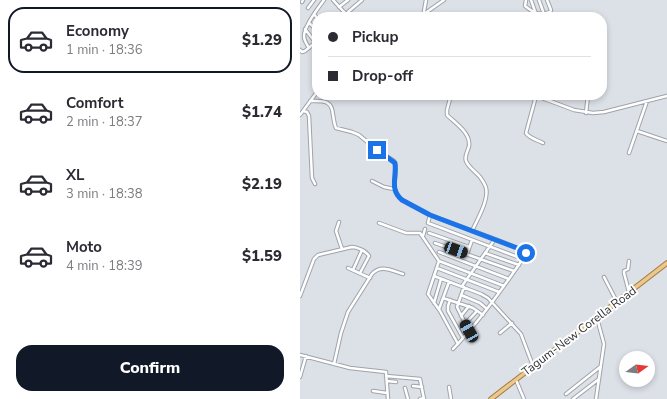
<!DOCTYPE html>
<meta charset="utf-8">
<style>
:root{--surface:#fff;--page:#f2f2f3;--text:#2b2b33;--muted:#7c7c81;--line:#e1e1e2;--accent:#111827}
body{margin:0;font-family:"Nunito Sans",sans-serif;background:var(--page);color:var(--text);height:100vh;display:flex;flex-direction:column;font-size:15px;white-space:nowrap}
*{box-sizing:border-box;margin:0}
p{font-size:13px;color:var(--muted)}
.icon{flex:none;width:22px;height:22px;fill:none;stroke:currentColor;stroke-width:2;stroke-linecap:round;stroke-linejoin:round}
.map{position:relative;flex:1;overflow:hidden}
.sheet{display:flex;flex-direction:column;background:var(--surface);width:300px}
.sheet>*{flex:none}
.hud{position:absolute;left:12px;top:12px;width:295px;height:88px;border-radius:16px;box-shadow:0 2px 6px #0003;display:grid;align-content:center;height:88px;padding:0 16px;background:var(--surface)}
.needle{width:26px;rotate:75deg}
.buttons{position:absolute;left:319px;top:351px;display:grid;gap:8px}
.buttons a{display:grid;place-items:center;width:36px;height:36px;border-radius:50%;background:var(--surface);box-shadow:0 2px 6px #0003;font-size:20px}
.end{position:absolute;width:18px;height:18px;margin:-9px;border:5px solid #1a73e8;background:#fff;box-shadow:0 0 0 2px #fff}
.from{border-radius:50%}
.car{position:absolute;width:12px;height:24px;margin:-12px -6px;border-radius:5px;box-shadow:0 0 3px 1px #0007;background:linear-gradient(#222 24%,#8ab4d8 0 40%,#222 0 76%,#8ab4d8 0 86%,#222 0)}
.hud b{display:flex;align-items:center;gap:14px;height:38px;font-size:15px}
.hud b+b{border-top:1px solid var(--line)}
.hud i{width:10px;height:10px;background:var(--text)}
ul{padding:7px 0 0;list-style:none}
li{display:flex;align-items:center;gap:12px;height:66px;margin:0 8px 6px;padding:0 8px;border:2px solid transparent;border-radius:16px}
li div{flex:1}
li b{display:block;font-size:15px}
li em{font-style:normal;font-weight:800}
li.current{border-color:var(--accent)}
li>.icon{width:36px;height:36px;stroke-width:1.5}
.button{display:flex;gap:8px;margin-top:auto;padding:8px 16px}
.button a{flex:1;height:46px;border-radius:16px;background:var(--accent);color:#fff;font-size:16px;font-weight:800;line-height:46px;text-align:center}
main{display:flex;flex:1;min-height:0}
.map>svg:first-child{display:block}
</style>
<main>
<section class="sheet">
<ul>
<li class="current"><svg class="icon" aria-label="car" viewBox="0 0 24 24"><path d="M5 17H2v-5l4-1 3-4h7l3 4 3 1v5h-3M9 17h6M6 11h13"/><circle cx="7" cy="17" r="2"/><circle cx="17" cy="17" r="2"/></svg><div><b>Economy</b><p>1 min · 18:36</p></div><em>$1.29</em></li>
<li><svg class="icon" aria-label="car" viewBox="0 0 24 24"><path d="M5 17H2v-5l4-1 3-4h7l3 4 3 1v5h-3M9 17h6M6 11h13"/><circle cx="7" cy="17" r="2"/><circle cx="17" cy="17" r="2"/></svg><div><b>Comfort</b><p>2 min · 18:37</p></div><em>$1.74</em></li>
<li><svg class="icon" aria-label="car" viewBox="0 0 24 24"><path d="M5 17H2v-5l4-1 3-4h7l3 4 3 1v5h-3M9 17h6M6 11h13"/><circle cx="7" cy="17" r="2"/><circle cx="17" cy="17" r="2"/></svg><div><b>XL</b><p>3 min · 18:38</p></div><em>$2.19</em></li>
<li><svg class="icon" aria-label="car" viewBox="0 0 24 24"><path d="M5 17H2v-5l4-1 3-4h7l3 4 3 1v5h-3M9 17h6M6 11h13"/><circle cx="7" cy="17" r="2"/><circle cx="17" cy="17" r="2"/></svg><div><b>Moto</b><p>4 min · 18:39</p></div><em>$1.59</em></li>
</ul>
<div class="button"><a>Confirm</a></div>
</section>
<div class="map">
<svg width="367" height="399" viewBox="0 0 367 399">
<rect width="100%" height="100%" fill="#dce0e7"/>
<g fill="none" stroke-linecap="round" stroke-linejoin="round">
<g stroke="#9fa3aa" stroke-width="4.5">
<path id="minor" d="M33,0l10,11 6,6
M226,0l-1,6c9,7 14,10 25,6l1,-2 -4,-10
M231,0l5,14
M239,0l5,14
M2,2l1,-2
M39,7l9,-7
M8,8l6,-8
M14,14l3,4
M124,14l20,-14
M25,15l2,2
M46,17l2,-5 14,-12
M123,17l3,-17
M227,17l7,-4
M9,23l8,7
M5,29l10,13
M9,48c-2,-4 -5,-7 -5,-12 0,-10 14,-28 20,-36
M0,50l2,2 3,-1 12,-10
M151,95l-4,15v5c8,8 24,18 22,31 -1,5 -5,10 -3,15 2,6 10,11 14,16 2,3 5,7 6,11 3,12 -9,32 -14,43
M234,95l40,15 19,3 11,-1 63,-16
M236,96l-10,37c3,5 11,7 17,10
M180,97v-2
M10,101c12,0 22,-2 23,14 1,5 1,9 3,13l16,4 7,3 18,15 17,11c6,14 -7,27 8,39l28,15 65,24 30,12 1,3c-22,33 -45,66 -73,95
M3,111l4,1 2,4 3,62 3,6
M286,113l2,-18
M0,115l17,-23
M337,131l30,10
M329,153l18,-52
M72,181l12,6 10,2
M130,215l-2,8 95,36
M39,222l-3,9 6,18
M79,223l27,10h14l19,28 65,25
M129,233l40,14
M123,236l2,-7
M135,243l79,28
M139,252l70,27
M185,253l34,12
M167,254l5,-14
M139,261l-11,33 12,17 18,33
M329,261l-1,8 -4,2v2l5,19
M48,268l22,10
M137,268l62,24
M53,270l9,-20
M134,276l47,18 7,4 33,36 12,32
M304,277l13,25
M162,286l33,-47
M164,287l-7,20 12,24
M161,295l19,8 7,6
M0,296l14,-37 4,-4 34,-8c5,0 14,4 17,9l-9,17
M143,298l30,10 10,7
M150,300l-2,6v5l15,27
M134,303l7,-24
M139,309l10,-27
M161,316l8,-10
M165,324l12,-13
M200,333l12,-10
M0,355l50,13 36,4 2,27
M34,364l7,-31 7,-21 24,-38c9,-10 20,-3 31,0
M86,376l34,3 4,20
M0,377l6,-21
M216,380l8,19
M87,381l9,1
M113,386l9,1
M149,387l2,12
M105,388l3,11
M73,391l14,2
M266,394l34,-27
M120,399l4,-1
M273,399l26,-20
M296,399l8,-55 -7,-26"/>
</g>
<g stroke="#a27b3e" stroke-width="5.5">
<path id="major" d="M191,399l176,-136"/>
</g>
<use href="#minor" stroke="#fff" stroke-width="2.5"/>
<use href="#major" stroke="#ecc78e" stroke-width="3.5"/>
</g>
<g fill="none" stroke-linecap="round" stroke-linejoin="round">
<path stroke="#1a73e8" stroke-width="5" d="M77,150l18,13c2,14 -6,26 7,37l28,15 95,36 1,2"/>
</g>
<g text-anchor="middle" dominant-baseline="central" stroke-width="4" stroke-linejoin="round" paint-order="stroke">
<g font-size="12" fill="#303235" stroke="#fff">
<text transform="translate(279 331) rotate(-37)">Tagum-New Corella Road</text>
</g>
</g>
</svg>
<div class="buttons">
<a><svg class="needle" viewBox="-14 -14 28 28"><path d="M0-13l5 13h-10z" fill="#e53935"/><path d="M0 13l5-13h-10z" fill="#7c7c81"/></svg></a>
</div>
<i class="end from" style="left:226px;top:253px"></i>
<i class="end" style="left:77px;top:150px"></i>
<i class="car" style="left:156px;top:250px;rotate:110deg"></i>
<i class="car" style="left:169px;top:331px;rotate:330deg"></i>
<div class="hud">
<b><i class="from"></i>Pickup</b>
<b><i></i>Drop-off</b>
</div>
</div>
</main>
